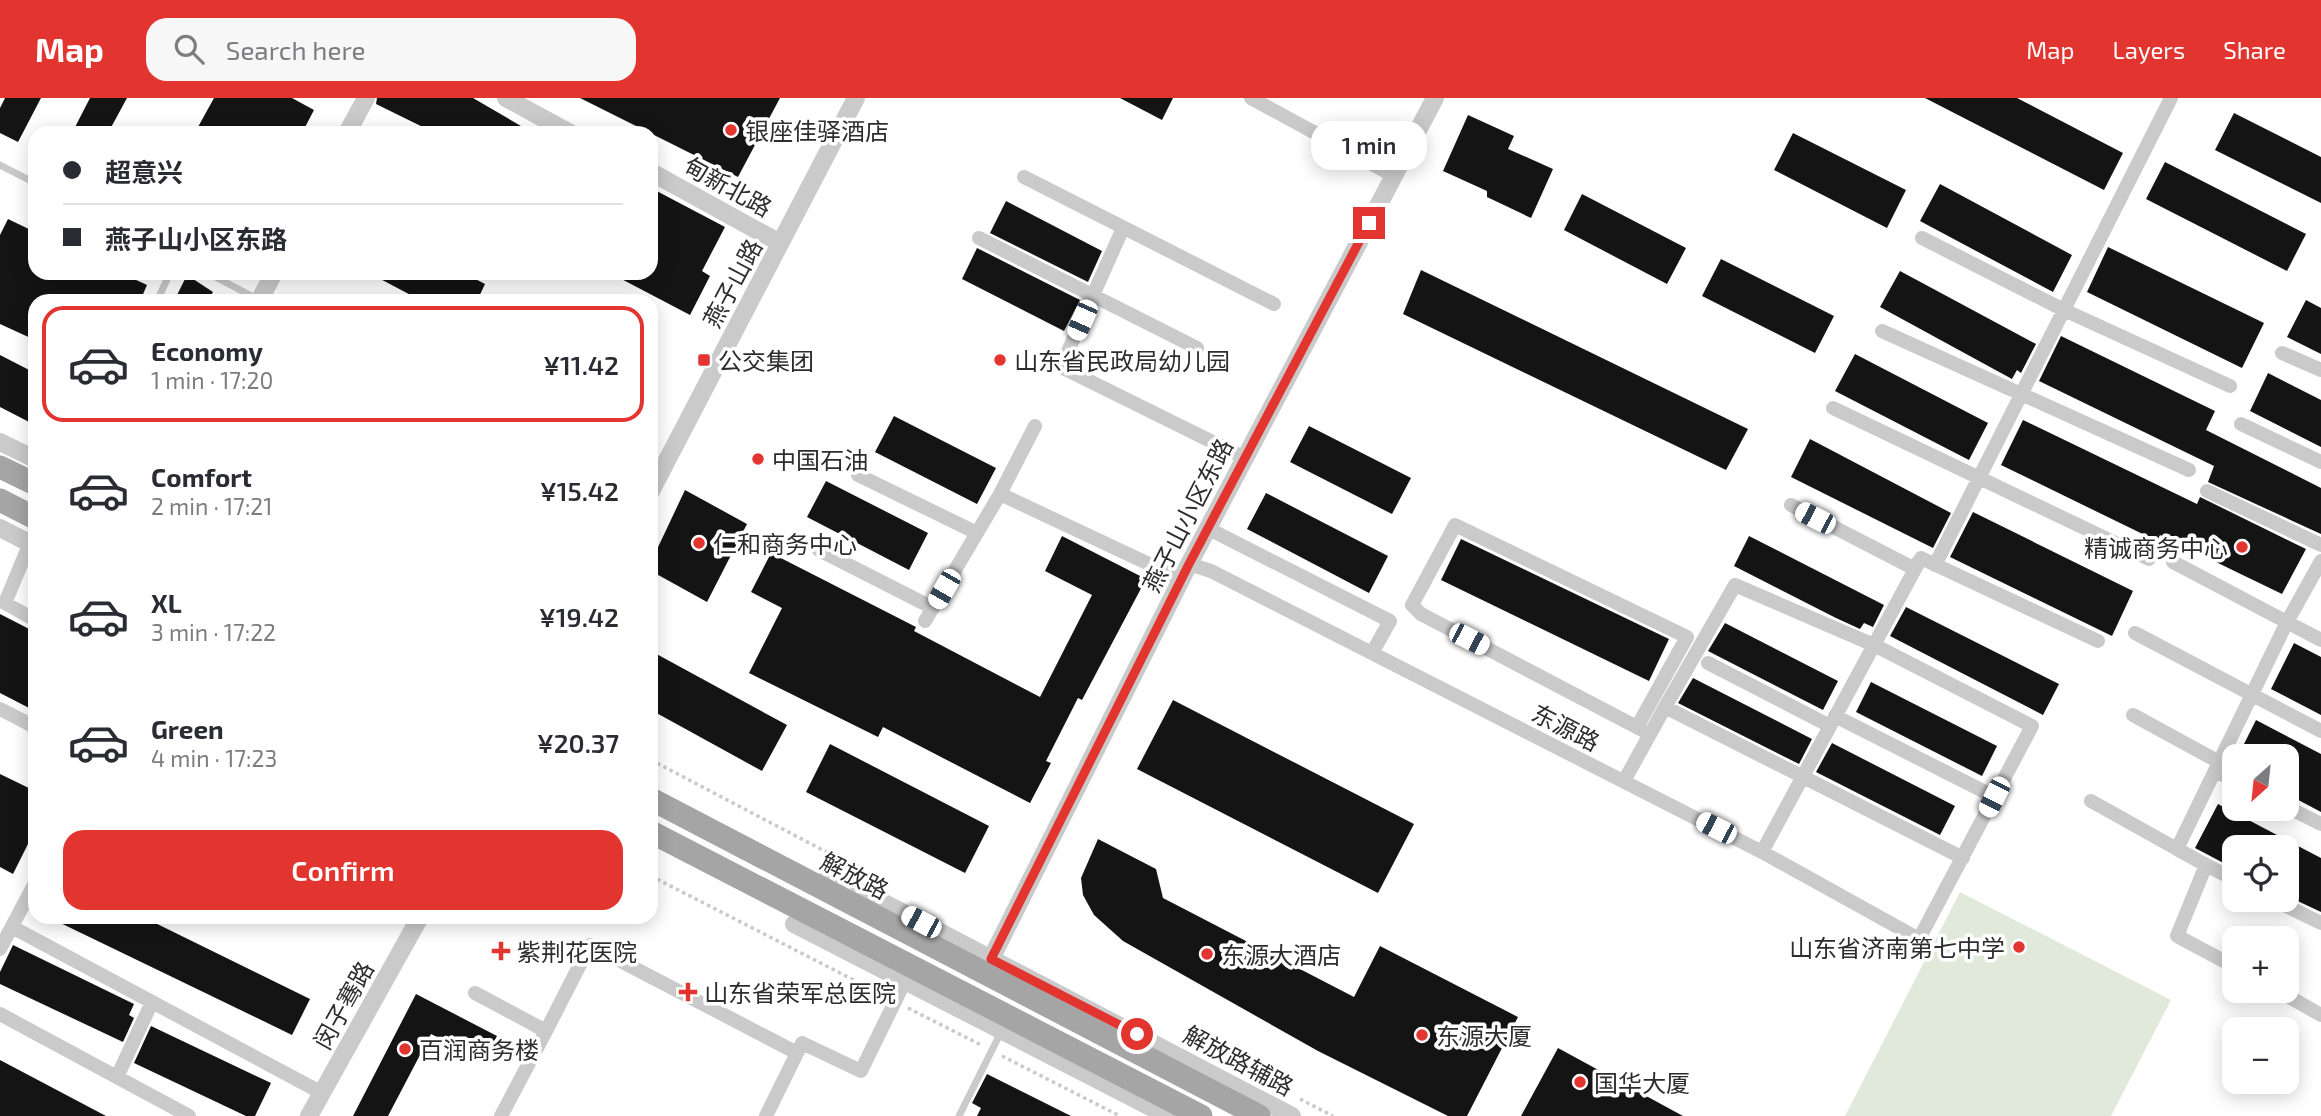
<!DOCTYPE html>
<meta charset="utf-8">
<style>
:root{--surface:#fff;--page:#f7f7f7;--text:#2b2b33;--muted:#7c7c81;--line:#e1e1e2;--accent:#e23530}
body{margin:0;font-family:"Exo 2","Noto Sans SC",sans-serif;background:var(--page);color:var(--text);height:100vh;display:flex;flex-direction:column;font-size:26px;white-space:nowrap}
*{box-sizing:border-box;margin:0}
p{font-size:23px;color:var(--muted)}
.icon{flex:none;width:38px;height:38px;fill:none;stroke:currentColor;stroke-width:2;stroke-linecap:round;stroke-linejoin:round}
.map{position:relative;flex:1;overflow:hidden}
.sheet{position:absolute;left:28px;top:196px;width:630px;height:630px;display:flex;flex-direction:column;background:var(--surface);border-radius:21px;box-shadow:0 4px 18px #0003}
.sheet>*{flex:none}
.banner{position:absolute;left:28px;top:28px;width:630px;height:154px;border-radius:21px;box-shadow:0 4px 18px #0003;display:grid;align-content:center;height:154px;padding:0 35px;background:var(--surface)}
.needle{width:46px;rotate:207deg}
.tools{position:absolute;left:2222px;top:646px;display:grid;gap:14px}
.tools a{display:grid;place-items:center;width:77px;height:77px;border-radius:14px;background:var(--surface);box-shadow:0 4px 18px #0003;font-size:35px}
.end{position:absolute;width:32px;height:32px;margin:-16px;border:9px solid #e23530;background:#fff;box-shadow:0 0 0 4px #fff}
.from{border-radius:50%}
.bubble{position:absolute;height:49px;border-radius:21px;background:var(--surface);box-shadow:0 4px 18px #0003;font-size:23px;font-weight:600;line-height:49px;text-align:center}
.car{position:absolute;width:21px;height:42px;margin:-21px -10px;border-radius:9px;box-shadow:0 0 5px 2px #0007;background:linear-gradient(#fff 24%,#345 0 40%,#fff 0 76%,#345 0 86%,#fff 0)}
.banner b{display:flex;align-items:center;gap:24px;height:66px;font-size:26px}
.banner b+b{border-top:2px solid var(--line)}
.banner i{width:18px;height:18px;background:var(--text)}
ul{padding:12px 0 0;list-style:none}
li{display:flex;align-items:center;gap:21px;height:116px;margin:0 14px 10px;padding:0 21px;border:4px solid transparent;border-radius:21px}
li div{flex:1}
li b{display:block;font-size:26px}
li em{font-style:normal;font-weight:600}
li.on{border-color:var(--accent)}
li>.icon{width:63px;height:63px;stroke-width:1.5}
.button{display:flex;gap:14px;margin-top:auto;padding:14px 35px}
.button a{flex:1;height:80px;border-radius:21px;background:var(--accent);color:#fff;font-size:28px;font-weight:600;line-height:80px;text-align:center}
header{display:flex;align-items:center;gap:42px;box-sizing:border-box;height:98px;padding:0 35px;background:var(--accent);color:#fff}
header strong{font-size:33px}
nav{display:flex;gap:38px;margin-inline-start:auto;font-size:24px}
.search{width:490px;height:63px;background:var(--page);display:flex;align-items:center;gap:18px;box-sizing:border-box;padding:0 24px;border-radius:21px;color:var(--muted);font-size:26px}
.map>svg:first-child{display:block}
</style>
<header>
<strong>Map</strong>
<div class="search"><svg class="icon" aria-label="search" viewBox="0 0 24 24"><circle cx="10" cy="10" r="6"/><path d="M15 15l6 6"/></svg>Search here</div>
<nav><a>Map</a><a>Layers</a><a>Share</a></nav>
</header>
<div class="map">
<svg width="2321" height="1018" viewBox="0 0 2321 1018">
<rect width="100%" height="100%" fill="#fff"/>
<path fill="#e1eada" d="M1960,794l211,108 -60,116h-266z"/>
<path fill="#141414" d="M5,0h36l-23,44 -18,-9v-25z
M90,0h37l-19,35h-36z
M214,0h78l22,12 -12,23h-93l-11,-6z
M377,0h96l60,35h-98l-59,-29z
M580,0h200l-42,79z
M1120,0h53l-11,22z
M1925,0h92l106,55 -19,37z
M2234,15l87,44v46l-106,-53z
M1468,17l46,21 -6,13 45,20 -22,49 -44,-21v-6l-44,-20z
M1793,35l113,57 -19,38 -113,-58z
M2165,64l141,72 -19,37 -141,-72z
M1940,86l132,71 -19,37 -133,-71z
M651,90l74,39 -23,44 8,5 -20,39 -80,-42h41z
M1582,96l104,54 -19,36 -103,-54z
M1006,103l96,50 -14,31 -98,-49z
M8,121l27,13v41h86l26,12 -7,16h-105v39l-35,-16v-89z
M2108,149l156,76 -22,45 -155,-76z
M977,150l103,52 -16,31 -102,-52z
M1721,161l113,57 -19,37 -113,-57z
M1421,172l327,159 -22,41 -323,-156z
M1900,173l136,73 -15,29 -4,-3 -5,9 -132,-72z
M369,175h95l21,11 -8,17h-55z
M187,177l26,17 -5,9h-34z
M2306,202l15,8v46l-34,-17z
M2061,238l154,75 -9,19 115,58v46l-113,-52 6,-16 -175,-85z
M1855,256l133,69 -19,37 -134,-69z
M0,257l35,18v52l-35,-18z
M2268,275l53,27v47l-71,-36z
M894,318l102,52 -19,36 -102,-52z
M2023,322l174,84 3,-7 106,52 -24,45 -122,-59 -3,6 -156,-76z
M1309,328l102,52 -19,36 -102,-52z
M1810,341l141,74 -18,35 -142,-71z
M826,383l102,52 -19,37 -102,-53z
M685,392l62,34 -40,78 -56,-31v-9z
M1266,395l122,63 -19,37 -122,-64z
M1973,414l160,79 -21,45 -162,-79z
M1062,438l84,43 -64,121 -4,-2 -32,63 5,2 -21,40 -147,-76 -5,10 -129,-64 33,-65 -31,-16 20,-39 145,74 -2,4 126,66 52,-102 -47,-24z
M1749,438l135,69 -11,22 -9,-4 -4,6 -24,-11 -102,-52z
M1461,441l208,100 -20,42 -208,-101z
M1906,509l153,77 -16,31 -153,-79z
M0,516l35,18v79l-35,-18z
M1725,525l113,58 -15,29 -115,-59z
M2294,545l27,14v58l-50,-26z
M651,553l136,74 -25,46 -111,-61z
M1693,580l119,61 -13,25 -121,-61z
M1871,584l126,64 -15,30 -126,-64z
M1173,602l241,124 -36,69 -241,-124z
M2256,622l65,34v58l-34,-18v-38h-49z
M1832,645l123,63 -15,29 -124,-63z
M830,646l159,82 -24,47 -159,-81z
M0,676l35,17v39l-22,44 -13,-7z
M2218,706l103,54v54l-34,-16v-49h-52v22l-40,-21z
M1098,741l58,30 7,29 191,99 26,-51 138,71 -51,99h-19l-130,-65 -195,-110 -29,-26 -11,-20 -2,-17z
M48,819h95l167,82 -18,36z
M13,847l121,59 -5,11 5,3 -11,24 -123,-58v-12z
M416,896l81,42 -13,25 -53,-27 -43,82h-35z
M151,928l120,57 -16,33h-9l-112,-53z
M1558,950l125,68h-162z
M0,962l106,56h-106z
M987,976l84,42h-94l4,-8 -9,-5z"/>
<g fill="none" stroke-linecap="round" stroke-linejoin="round">
<path stroke="#cacaca" stroke-width="3.5" stroke-dasharray="3.5 3.5" stroke-linecap="butt" d="M651,662l183,96
M651,778l232,119
M908,910l75,38
M1002,958l118,60
M1300,1001l33,17"/>
<path stroke="#cacaca" stroke-width="7" d="M0,67l35,18
M208,175l51,27
M157,203l13,-28
M959,1018l42,-84"/>
<path stroke="#cacaca" stroke-width="14" d="M1251,0l143,78
M1024,79l250,127
M1123,130l-62,139 184,91
M979,140l218,110
M1922,140l142,72 166,76
M1882,233l307,139
M2282,255l39,17
M1833,310l316,151
M2241,326l80,38
M858,377l119,58
M2207,393l114,54
M1000,396l35,-68
M1791,407l124,64 3,-7
M1207,430l183,93 -18,32
M30,445l-25,60 30,17
M819,452l114,58
M2173,464l148,78
M1189,466l22,7 551,281 157,87 113,-213 -158,-81 -139,-60 -70,122 298,151
M1935,467l236,-467
M925,523l75,-127 181,85
M2135,535l186,98
M1708,565l122,63
M0,611l35,18
M2133,617l86,47
M1835,618l160,81
M1637,629l50,-90 -232,-112 -43,80 9,9 229,120
M2215,673l20,10
M1624,683l41,-74
M2091,703l86,48
M2287,709l34,17
M1762,754l159,-294 177,83
M2206,767l29,15
M2274,802l47,23
M12,829l310,166
M0,851l35,-66
M2235,869l-58,-31 29,-71 -29,-16 110,-227 34,-61
M2277,892l44,25
M475,895l71,38 44,-86 207,108
M0,916l189,102
M117,979l35,-75
M501,1018l45,-85
M766,1018l36,-73 59,28 44,-90"/>
<path stroke="#cacaca" stroke-width="18" d="M506,0l64,35
M347,35l19,-35
M651,74l129,71
M259,203l15,-28
M0,344l35,17
M651,393l205,-393
M0,430l35,18
M827,775l465,243
M794,826l374,192
M991,861l198,-395 246,-466
M309,1018l111,-199"/>
<path stroke="#a5a5a5" stroke-width="23" d="M0,369l35,17
M0,402l35,18
M651,701l608,317
M651,734l550,284"/>
</g>
<g fill="none" stroke-linecap="round" stroke-linejoin="round">
<path stroke="#e23530" stroke-width="9" d="M1137,936l-146,-75 198,-395 180,-341"/>
</g>
<g fill="#e23530" stroke="#fff" stroke-width="2.5">
<circle cx="731" cy="32" r="7"/>
<rect x="697" y="255" width="14" height="14" rx="3.5"/>
<circle cx="1000" cy="262" r="7"/>
<circle cx="758" cy="361" r="7"/>
<circle cx="699" cy="445" r="7"/>
<circle cx="2242" cy="449" r="7"/>
<circle cx="2019" cy="849" r="7"/>
<path d="M497.5 842.5h7v7h7v7h-7v7h-7v-7h-7v-7h7z"/>
<circle cx="1207" cy="856" r="7"/>
<path d="M684.5 883.5h7v7h7v7h-7v7h-7v-7h-7v-7h7z"/>
<circle cx="1422" cy="937" r="7"/>
<circle cx="405" cy="951" r="7"/>
<circle cx="1580" cy="984" r="7"/>
</g>
<g text-anchor="middle" dominant-baseline="central" stroke-width="7" stroke-linejoin="round" paint-order="stroke">
<g font-size="24" fill="#2d2d2d" stroke="#fff" text-anchor="start">
<text x="745" y="32">银座佳驿酒店</text>
<text x="718" y="262">公交集团</text>
<text x="1014" y="262">山东省民政局幼儿园</text>
<text x="772" y="361">中国石油</text>
<text x="713" y="445">仁和商务中心</text>
<text x="2228" y="449" text-anchor="end">精诚商务中心</text>
<text x="2005" y="849" text-anchor="end">山东省济南第七中学</text>
<text x="517" y="853">紫荆花医院</text>
<text x="1221" y="856">东源大酒店</text>
<text x="704" y="894">山东省荣军总医院</text>
<text x="1436" y="937">东源大厦</text>
<text x="419" y="951">百润商务楼</text>
<text x="1594" y="984">国华大厦</text>
</g>
<g font-size="24" fill="#2d2d2d" stroke="#fff">
<text transform="translate(728 88) rotate(29)">甸新北路</text>
<text transform="translate(732 185) rotate(-62)">燕子山路</text>
<text transform="translate(1187 417) rotate(-63)">燕子山小区东路</text>
<text transform="translate(1566 629) rotate(27)">东源路</text>
<text transform="translate(855 777) rotate(27)">解放路</text>
<text transform="translate(343 907) rotate(-61)">闵子骞路</text>
<text transform="translate(1239 962) rotate(28)">解放路辅路</text>
</g>
</g>
</svg>
<div class="tools">
<a><svg class="needle" viewBox="-14 -14 28 28"><path d="M0-13l5 13h-10z" fill="#e53935"/><path d="M0 13l5-13h-10z" fill="#7c7c81"/></svg></a>
<a><svg class="icon" aria-label="locate" viewBox="0 0 24 24"><circle cx="12" cy="12" r="6"/><path d="M12 2v4M12 18v4M2 12h4M18 12h4"/></svg></a>
<a>+</a>
<a>−</a>
</div>
<i class="end from" style="left:1137px;top:936px"></i>
<i class="end" style="left:1369px;top:125px"></i>
<div class="bubble" style="left:1311px;top:23px;width:116px">1 min</div>
<i class="car" style="left:1082px;top:222px;rotate:204deg"></i>
<i class="car" style="left:1815px;top:420px;rotate:297deg"></i>
<i class="car" style="left:944px;top:491px;rotate:210deg"></i>
<i class="car" style="left:1469px;top:541px;rotate:117deg"></i>
<i class="car" style="left:1994px;top:699px;rotate:207deg"></i>
<i class="car" style="left:1716px;top:730px;rotate:297deg"></i>
<i class="car" style="left:921px;top:824px;rotate:298deg"></i>
<div class="banner">
<b><i class="from"></i>超意兴</b>
<b><i></i>燕子山小区东路</b>
</div>
<section class="sheet">
<ul>
<li class="on"><svg class="icon" aria-label="car" viewBox="0 0 24 24"><path d="M5 17H2v-5l4-1 3-4h7l3 4 3 1v5h-3M9 17h6M6 11h13"/><circle cx="7" cy="17" r="2"/><circle cx="17" cy="17" r="2"/></svg><div><b>Economy</b><p>1 min · 17:20</p></div><em>¥11.42</em></li>
<li><svg class="icon" aria-label="car" viewBox="0 0 24 24"><path d="M5 17H2v-5l4-1 3-4h7l3 4 3 1v5h-3M9 17h6M6 11h13"/><circle cx="7" cy="17" r="2"/><circle cx="17" cy="17" r="2"/></svg><div><b>Comfort</b><p>2 min · 17:21</p></div><em>¥15.42</em></li>
<li><svg class="icon" aria-label="car" viewBox="0 0 24 24"><path d="M5 17H2v-5l4-1 3-4h7l3 4 3 1v5h-3M9 17h6M6 11h13"/><circle cx="7" cy="17" r="2"/><circle cx="17" cy="17" r="2"/></svg><div><b>XL</b><p>3 min · 17:22</p></div><em>¥19.42</em></li>
<li><svg class="icon" aria-label="car" viewBox="0 0 24 24"><path d="M5 17H2v-5l4-1 3-4h7l3 4 3 1v5h-3M9 17h6M6 11h13"/><circle cx="7" cy="17" r="2"/><circle cx="17" cy="17" r="2"/></svg><div><b>Green</b><p>4 min · 17:23</p></div><em>¥20.37</em></li>
</ul>
<div class="button"><a>Confirm</a></div>
</section>
</div>
